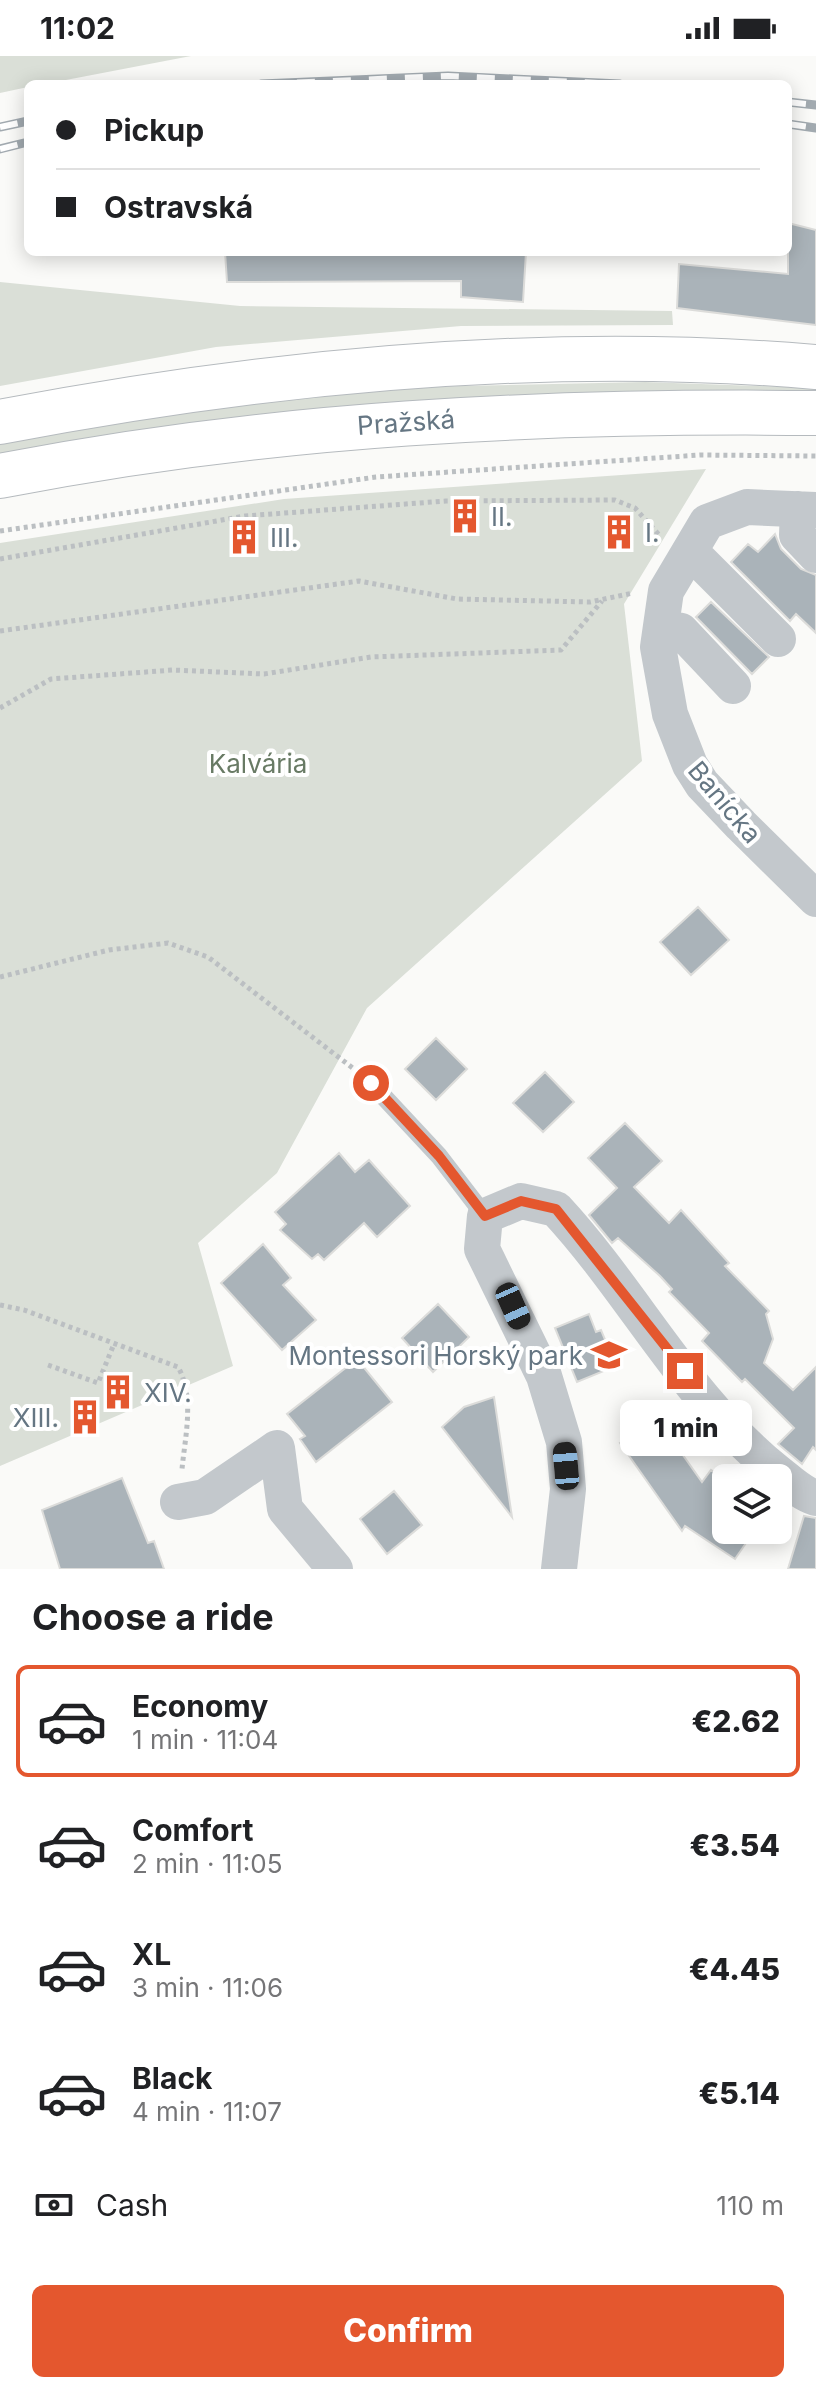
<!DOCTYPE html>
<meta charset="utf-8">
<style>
:root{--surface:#fff;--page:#f2f2f2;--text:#202124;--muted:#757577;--line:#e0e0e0;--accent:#e4572e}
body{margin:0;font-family:Inter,sans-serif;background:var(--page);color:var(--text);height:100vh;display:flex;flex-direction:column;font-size:30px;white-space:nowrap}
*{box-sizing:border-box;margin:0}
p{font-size:26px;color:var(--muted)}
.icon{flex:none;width:44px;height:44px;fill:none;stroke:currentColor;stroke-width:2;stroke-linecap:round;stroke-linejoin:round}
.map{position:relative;height:1513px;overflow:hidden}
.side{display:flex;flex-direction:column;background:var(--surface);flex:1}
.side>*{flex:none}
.banner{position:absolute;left:24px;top:24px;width:768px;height:176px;border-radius:12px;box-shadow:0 4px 20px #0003;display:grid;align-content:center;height:176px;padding:0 32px;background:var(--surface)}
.buttons{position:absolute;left:712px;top:1408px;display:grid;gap:16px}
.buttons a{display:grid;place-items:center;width:80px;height:80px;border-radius:12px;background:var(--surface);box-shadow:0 4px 20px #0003;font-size:40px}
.end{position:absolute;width:36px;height:36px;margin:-18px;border:10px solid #e4572e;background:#fff;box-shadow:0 0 0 4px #fff}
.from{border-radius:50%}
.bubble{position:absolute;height:56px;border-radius:12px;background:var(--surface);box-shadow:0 4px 20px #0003;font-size:26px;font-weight:800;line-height:56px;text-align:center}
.car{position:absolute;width:24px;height:48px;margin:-24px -12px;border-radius:10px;box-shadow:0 0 6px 2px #0007;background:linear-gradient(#222 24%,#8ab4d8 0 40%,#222 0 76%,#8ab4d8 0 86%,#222 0)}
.banner b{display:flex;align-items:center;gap:28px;height:76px;font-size:30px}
.banner b+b{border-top:2px solid var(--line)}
.banner i{width:20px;height:20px;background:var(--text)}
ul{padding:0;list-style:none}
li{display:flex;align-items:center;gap:24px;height:112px;margin:0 16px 12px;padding:0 16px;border:4px solid transparent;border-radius:12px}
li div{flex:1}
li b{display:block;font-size:30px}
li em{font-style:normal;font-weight:800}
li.active{border-color:var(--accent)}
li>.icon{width:72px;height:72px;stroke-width:1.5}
h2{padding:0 32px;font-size:36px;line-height:96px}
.pay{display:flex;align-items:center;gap:20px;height:88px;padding:0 32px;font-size:30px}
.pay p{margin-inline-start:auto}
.button{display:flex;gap:16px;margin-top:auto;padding:16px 32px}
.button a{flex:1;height:92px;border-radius:12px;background:var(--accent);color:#fff;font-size:32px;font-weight:800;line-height:92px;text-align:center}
.status{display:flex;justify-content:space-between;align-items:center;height:56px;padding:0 40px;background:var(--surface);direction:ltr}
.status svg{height:22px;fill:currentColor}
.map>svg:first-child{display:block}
</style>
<div class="status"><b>11:02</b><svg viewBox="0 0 49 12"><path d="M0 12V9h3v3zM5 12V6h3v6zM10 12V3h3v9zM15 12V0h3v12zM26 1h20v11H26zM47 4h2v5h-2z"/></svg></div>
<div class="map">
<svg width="816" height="1513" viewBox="0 0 816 1513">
<rect width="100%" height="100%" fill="#fafaf8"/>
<path fill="#dadfd7" d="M0,0h191l-146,28h-17v3l-28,6z
M0,226l240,24 432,5 1,14 -212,1 -245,21 -216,39z
M645,326l171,6v8l-816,63v-16l236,-40 177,-16z
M706,413l-82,135 18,157 -275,247 -90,165 -79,70 35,123 -233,100v-923l284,-44z"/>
<path fill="#aab3b9" stroke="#dcdcda" stroke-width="2" d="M788,167l28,7v95l-139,-17 2,-44 109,10z
M225,196h301l-3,50 -62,-5v-16l-234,1z
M775,478l6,15 20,20 15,6v58l-20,-19 -6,7 -59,-59 17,-18 10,8z
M711,546l58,55 -17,17 -56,-57z
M698,851l31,33 -38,35 -31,-33z
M436,982l31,31 -31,31 -31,-31z
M545,1016l29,30 -31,30 -30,-29z
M625,1067l37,38 -28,26 35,36 12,-13 48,53 -4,3 44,45 -3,3 7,25 -9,24 29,27 23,-23v83l-3,-3 -11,17 -24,-20 16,-16 -49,-49 -3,3 -40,-41 7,-8 -40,-41 3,-3 -12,-13 -42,-38 -6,5 -23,-28 28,-27 -29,-30z
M339,1097l16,19 14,-12 41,46 -33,31 -13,-14 -40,37 -6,-6 -6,5 -32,-29 6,-6 -11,-12z
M263,1188l28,34 -8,7 33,35 -34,30 -61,-67z
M438,1248l31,33 -36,35 -31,-34z
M589,1258l7,18 5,-2 15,36 -39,16 -22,-54z
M357,1303l35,43 -76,60 -16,-23 5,-3 -18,-22z
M494,1341l18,120 -70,-90 22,-20z
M656,1361l46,65 9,-12 15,11v49h29l-20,29 -50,-33 -3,5 -62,-88z
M122,1422l26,65 6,-2 10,28h-104l-18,-59z
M394,1435l28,34 -35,29 -27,-35z
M804,1460l12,2v51h-28z"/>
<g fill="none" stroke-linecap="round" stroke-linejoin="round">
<g stroke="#b5babe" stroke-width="46">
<path id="primary" d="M0,366c266,-51 545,-78 816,-55
M0,420c270,-53 542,-66 816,-63"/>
</g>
<path stroke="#bbbfc2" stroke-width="5" stroke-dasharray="4 4" stroke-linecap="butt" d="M0,475l376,-54 324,-22 116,1
M0,503l245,-43 201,-15 169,-1 20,8 25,28
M0,575l359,-50 98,18 133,3 43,-9
M0,652l51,-29 122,-9 91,4 107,-17 190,-7 41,-49
M0,921l109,-27 59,-7 40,14 146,112
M0,1249l24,5 154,57c17,30 7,70 4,102
M48,1309l50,18 16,-39"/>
<path stroke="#c3c8cc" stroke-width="18" d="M371,1027l68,73 46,60"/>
<path stroke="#c3c8cc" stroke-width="36" d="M798,453l-1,26 19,20
M816,454l-69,-3 -40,15 -41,69 -8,56 12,67 20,51 12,19 39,41 75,74
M690,495l88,88
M661,571l20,4 52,55
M178,1446l27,-5 72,-49 8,61 50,60
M559,1513l9,-80 -4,-47 -20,-66 -62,-127 3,-33 36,-15 35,8c77,83 131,191 220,262 13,10 24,22 40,27"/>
<use href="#primary" stroke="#fff" stroke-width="44"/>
<g stroke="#a2aab0" stroke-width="9">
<path id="rail" d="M261,28l187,-8 172,8
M788,46l28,3
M788,68l28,4
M0,71l28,-6
M0,93l28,-7"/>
</g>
<use href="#rail" stroke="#fff" stroke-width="6" stroke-dasharray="18" stroke-linecap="butt"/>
</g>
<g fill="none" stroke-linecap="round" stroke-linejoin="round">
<path stroke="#e4572e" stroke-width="10" d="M371,1027l68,73 46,60 36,-15 35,8 129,162"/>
</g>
<defs>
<g id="building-bare" transform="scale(2.76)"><path d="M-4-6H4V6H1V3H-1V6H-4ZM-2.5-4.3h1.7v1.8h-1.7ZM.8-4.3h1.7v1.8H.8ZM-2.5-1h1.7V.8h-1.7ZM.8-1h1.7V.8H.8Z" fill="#e4572e" stroke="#fff" stroke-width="2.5" paint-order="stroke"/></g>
<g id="school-bare" transform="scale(2.76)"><path d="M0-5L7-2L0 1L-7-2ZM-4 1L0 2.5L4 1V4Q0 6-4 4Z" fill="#e4572e" stroke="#fff" stroke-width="2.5" paint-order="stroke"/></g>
</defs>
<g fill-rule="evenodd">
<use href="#building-bare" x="465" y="460"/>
<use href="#building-bare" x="619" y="476"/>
<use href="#building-bare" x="244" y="481"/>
<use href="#school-bare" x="609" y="1299"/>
<use href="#building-bare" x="118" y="1336"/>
<use href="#building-bare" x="85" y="1361"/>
</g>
<g text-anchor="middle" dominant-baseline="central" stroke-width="8" stroke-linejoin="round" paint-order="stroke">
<g font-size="26" fill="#657683" stroke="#fff">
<text transform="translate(406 366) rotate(-4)">Pražská</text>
<text transform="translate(725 746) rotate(50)">Banícka</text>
</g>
<g font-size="26" fill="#657683" stroke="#fff" text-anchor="start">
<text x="491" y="460">II.</text>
<text x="645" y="476">I.</text>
<text x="270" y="481">III.</text>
<text x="583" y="1299" text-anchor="end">Montessori Horský park</text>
<text x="144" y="1336">XIV.</text>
<text x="59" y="1361" text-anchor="end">XIII.</text>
</g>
<g font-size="26" fill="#687a64" stroke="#fff">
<text x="258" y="707">Kalvária</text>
</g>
</g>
</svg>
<div class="buttons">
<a><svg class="icon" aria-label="layers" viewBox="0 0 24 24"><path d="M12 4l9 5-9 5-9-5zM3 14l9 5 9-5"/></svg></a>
</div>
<i class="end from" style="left:371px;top:1027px"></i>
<i class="end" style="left:685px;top:1315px"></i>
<div class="bubble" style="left:620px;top:1344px;width:132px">1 min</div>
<i class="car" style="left:513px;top:1250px;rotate:156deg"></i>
<i class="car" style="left:566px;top:1410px;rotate:355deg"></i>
<div class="banner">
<b><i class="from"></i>Pickup</b>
<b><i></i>Ostravská</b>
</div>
</div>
<section class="side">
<h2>Choose a ride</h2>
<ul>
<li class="active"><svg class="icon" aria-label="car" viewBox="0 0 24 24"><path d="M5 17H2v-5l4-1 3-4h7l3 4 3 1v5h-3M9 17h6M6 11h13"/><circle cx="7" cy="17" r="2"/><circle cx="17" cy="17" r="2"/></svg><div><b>Economy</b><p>1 min · 11:04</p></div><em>€2.62</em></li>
<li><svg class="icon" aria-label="car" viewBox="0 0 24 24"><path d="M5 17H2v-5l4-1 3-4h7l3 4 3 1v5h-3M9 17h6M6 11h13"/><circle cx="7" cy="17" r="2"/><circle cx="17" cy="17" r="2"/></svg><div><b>Comfort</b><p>2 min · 11:05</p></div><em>€3.54</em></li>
<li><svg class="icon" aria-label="car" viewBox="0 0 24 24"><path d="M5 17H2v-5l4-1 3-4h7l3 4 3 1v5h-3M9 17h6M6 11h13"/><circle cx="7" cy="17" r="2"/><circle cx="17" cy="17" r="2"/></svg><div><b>XL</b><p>3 min · 11:06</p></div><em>€4.45</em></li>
<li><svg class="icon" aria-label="car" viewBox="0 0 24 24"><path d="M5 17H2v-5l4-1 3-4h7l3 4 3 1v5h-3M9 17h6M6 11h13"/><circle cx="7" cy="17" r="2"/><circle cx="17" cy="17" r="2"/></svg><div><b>Black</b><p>4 min · 11:07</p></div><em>€5.14</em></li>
</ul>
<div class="pay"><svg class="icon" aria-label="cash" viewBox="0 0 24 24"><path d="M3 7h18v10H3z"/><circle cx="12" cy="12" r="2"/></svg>Cash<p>110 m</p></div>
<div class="button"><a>Confirm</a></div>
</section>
